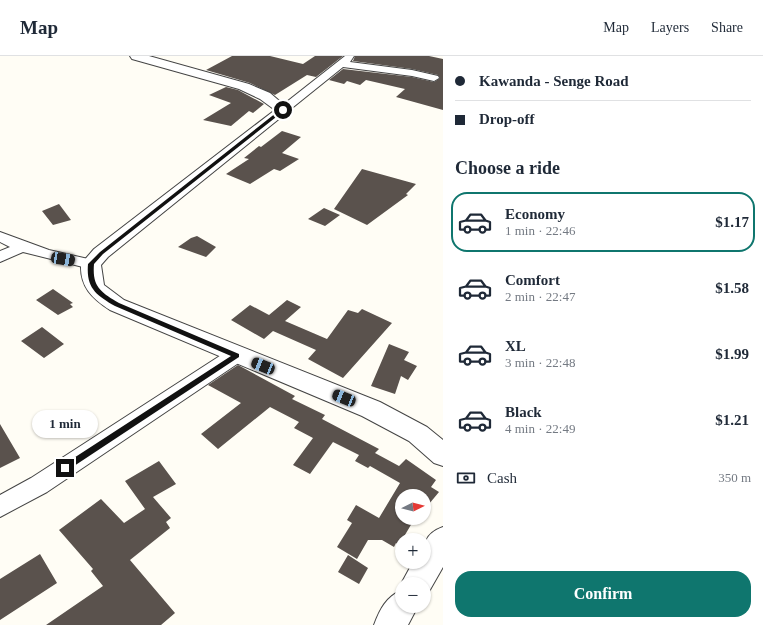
<!DOCTYPE html>
<meta charset="utf-8">
<style>
:root{--surface:#fff;--page:#f2f2f3;--text:#1f2937;--muted:#747a83;--line:#e0e1e3;--accent:#0f766e}
body{margin:0;font-family:"Times New Roman",serif;background:var(--page);color:var(--text);height:100vh;display:flex;flex-direction:column;font-size:15px;white-space:nowrap}
*{box-sizing:border-box;margin:0}
p{font-size:13px;color:var(--muted)}
.icon{flex:none;width:22px;height:22px;fill:none;stroke:currentColor;stroke-width:2;stroke-linecap:round;stroke-linejoin:round}
.map{position:relative;flex:1;overflow:hidden}
.drawer{display:flex;flex-direction:column;background:var(--surface);width:320px}
.drawer>*{flex:none}
.banner{display:grid;align-content:center;height:88px;padding:0 12px;background:var(--surface)}
.needle{width:26px;rotate:84deg}
.tools{position:absolute;left:395px;top:433px;display:grid;gap:8px}
.tools a{display:grid;place-items:center;width:36px;height:36px;border-radius:50%;background:var(--surface);box-shadow:0 1px 3px #0004;font-size:20px}
.end{position:absolute;width:18px;height:18px;margin:-9px;border:5px solid #111;background:#fff;box-shadow:0 0 0 2px #fff}
.from{border-radius:50%}
.bubble{position:absolute;height:28px;border-radius:14px;background:var(--surface);box-shadow:0 1px 3px #0004;font-size:13px;font-weight:700;line-height:28px;text-align:center}
.car{position:absolute;width:12px;height:24px;margin:-12px -6px;border-radius:5px;box-shadow:0 0 3px 1px #0007;background:linear-gradient(#222 24%,#8ab4d8 0 40%,#222 0 76%,#8ab4d8 0 86%,#222 0)}
.banner b{display:flex;align-items:center;gap:14px;height:38px;font-size:15px}
.banner b+b{border-top:1px solid var(--line)}
.banner i{width:10px;height:10px;background:var(--text)}
ul{padding:0;list-style:none}
li{display:flex;align-items:center;gap:12px;height:60px;margin:0 8px 6px;padding:0 4px;border:2px solid transparent;border-radius:16px}
li div{flex:1}
li b{display:block;font-size:15px}
li em{font-style:normal;font-weight:700}
li.on{border-color:var(--accent)}
li>.icon{width:36px;height:36px;stroke-width:1.5}
h2{padding:0 12px;font-size:18px;line-height:48px}
.pay{display:flex;align-items:center;gap:10px;height:44px;padding:0 12px;font-size:15px}
.pay p{margin-inline-start:auto}
.primary-button{display:flex;gap:8px;margin-top:auto;padding:8px 12px}
.primary-button a{flex:1;height:46px;border-radius:16px;background:var(--accent);color:#fff;font-size:16px;font-weight:700;line-height:46px;text-align:center}
header{display:flex;align-items:center;gap:24px;box-sizing:border-box;height:56px;padding:0 20px;background:var(--surface);border-bottom:1px solid var(--line)}
header strong{font-size:19px}
nav{display:flex;gap:22px;margin-inline-start:auto;font-size:14px}
main{display:flex;flex:1;min-height:0}
.map>svg:first-child{display:block}
</style>
<header>
<strong>Map</strong>
<nav><a>Map</a><a>Layers</a><a>Share</a></nav>
</header>
<main>
<div class="map">
<svg width="443" height="569" viewBox="0 0 443 569">
<rect width="100%" height="100%" fill="#fffdf5"/>
<path fill="#5a524d" d="M232,0h38l33,8 12,-8h28l-27,21 -9,-2 -32,20 -25,-12 -44,-13z
M355,0h74l14,3v51l-47,-13 9,-8 -39,-9 -6,5 -13,-4 -3,3 -15,-4 14,-11 69,8 22,5 6,-4 -2,-3 -26,-6 -59,-8z
M226,31l12,3 26,14 -11,9 -4,-2 -18,15 -28,-6 28,-17 -22,-8z
M282,75l19,6 -19,16 17,6 -19,12 -6,-2 -24,15 -24,-10 23,-15 -5,-1 15,-12 2,1z
M362,113l54,15 -10,10 2,1 -41,30 -33,-16z
M59,148l12,16 -18,5 -11,-14z
M324,152l16,7 -15,11 -17,-7z
M197,180l19,11 -10,10 -28,-10 13,-9z
M53,233l20,14 -3,1 3,3 -15,8 -22,-15z
M287,244l14,7 -16,14 42,18 21,-29 10,3 4,-4 30,14 -49,55 -35,-19 8,-9 -43,-19 -9,8 -33,-19 19,-15 19,10z
M42,271l22,17 -20,14 -23,-17z
M389,288l20,8 -5,8 13,6 -9,14 -7,-4 -6,18 -24,-8z
M238,309l57,31 -3,3 33,16 -3,4 57,30 -4,4 24,13 7,-7 30,21 -5,7 8,5 -15,18v-14h-22v22h13l-13,22v8l-6,-5 -2,4 -12,-7h-14l-11,19 -20,-12 15,-24 -5,-3 9,-15 23,13 21,-35 -30,-17 -2,2 -13,-7 4,-6 -26,-13 -23,32 -17,-9 20,-27 -19,-10 5,-6 -29,-15 -52,42 -17,-15 40,-31 -33,-18z
M0,368l20,34 -20,10z
M159,405l17,23 -23,13 18,21 -5,4 4,6 -40,32 45,53 -14,12h-115l57,-39 -12,-15 2,-2 -34,-39 42,-31 23,24 21,-14 -20,-28z
M40,498l17,29 -57,37v-41z
M348,499l20,13 -9,16 -21,-12z"/>
<g fill="none" stroke-linecap="round" stroke-linejoin="round">
<g stroke="#444" stroke-width="2">
<path id="minor" d="M345,0h9l-4,6 62,8 26,6 1,2 -5,3 -22,-5 -69,-9 -56,45h-8l-2,-2 2,-2z
M0,176l49,18 48,11 2,3 -2,3 -6,2 -68,-17 -23,10v-11l10,-4 -10,-5z
M236,292l7,2 2,5 -2,5 -196,132 -47,25v-22l31,-17 198,-128z"/>
</g>
<g stroke="#444" stroke-width="2">
<path id="tertiary" d="M130,0h19l100,28 21,9 20,17 -182,147 -7,8 3,20 20,15 256,102 47,25 16,13v26l-9,-3 -25,-22 -47,-25 -252,-106c-18,-12 -30,-23 -29,-46l13,-15 181,-139 -15,-11 -21,-10 -107,-30z
M443,471v40l-16,28 -3,1v-12h-22v3l-1,-3 12,-22h11c0,-18 0,-28 19,-35z
M402,534v16h16l-10,19h-34c6,-16 12,-28 28,-35z"/>
</g>
<use href="#minor" fill="#fff" fill-rule="evenodd"/>
<use href="#tertiary" fill="#fff" fill-rule="evenodd"/>
</g>
<path fill="#111" d="M281,53l4,1 -182,144 -9,10c-2,23 7,28 25,39l120,51v3l-171,113h-5v-5l168,-109 -116,-50c-19,-11 -29,-18 -27,-42l12,-12z"/>
</svg>
<div class="tools">
<a><svg class="needle" viewBox="-14 -14 28 28"><path d="M0-13l5 13h-10z" fill="#e53935"/><path d="M0 13l5-13h-10z" fill="#747a83"/></svg></a>
<a>+</a>
<a>−</a>
</div>
<i class="end from" style="left:283px;top:54px"></i>
<i class="end" style="left:65px;top:412px"></i>
<div class="bubble" style="left:32px;top:354px;width:66px">1 min</div>
<i class="car" style="left:63px;top:203px;rotate:100deg"></i>
<i class="car" style="left:263px;top:310px;rotate:292deg"></i>
<i class="car" style="left:344px;top:342px;rotate:292deg"></i>
</div>
<section class="drawer">
<div class="banner">
<b><i class="from"></i>Kawanda - Senge Road</b>
<b><i></i>Drop-off</b>
</div>
<h2>Choose a ride</h2>
<ul>
<li class="on"><svg class="icon" aria-label="car" viewBox="0 0 24 24"><path d="M5 17H2v-5l4-1 3-4h7l3 4 3 1v5h-3M9 17h6M6 11h13"/><circle cx="7" cy="17" r="2"/><circle cx="17" cy="17" r="2"/></svg><div><b>Economy</b><p>1 min · 22:46</p></div><em>$1.17</em></li>
<li><svg class="icon" aria-label="car" viewBox="0 0 24 24"><path d="M5 17H2v-5l4-1 3-4h7l3 4 3 1v5h-3M9 17h6M6 11h13"/><circle cx="7" cy="17" r="2"/><circle cx="17" cy="17" r="2"/></svg><div><b>Comfort</b><p>2 min · 22:47</p></div><em>$1.58</em></li>
<li><svg class="icon" aria-label="car" viewBox="0 0 24 24"><path d="M5 17H2v-5l4-1 3-4h7l3 4 3 1v5h-3M9 17h6M6 11h13"/><circle cx="7" cy="17" r="2"/><circle cx="17" cy="17" r="2"/></svg><div><b>XL</b><p>3 min · 22:48</p></div><em>$1.99</em></li>
<li><svg class="icon" aria-label="car" viewBox="0 0 24 24"><path d="M5 17H2v-5l4-1 3-4h7l3 4 3 1v5h-3M9 17h6M6 11h13"/><circle cx="7" cy="17" r="2"/><circle cx="17" cy="17" r="2"/></svg><div><b>Black</b><p>4 min · 22:49</p></div><em>$1.21</em></li>
</ul>
<div class="pay"><svg class="icon" aria-label="cash" viewBox="0 0 24 24"><path d="M3 7h18v10H3z"/><circle cx="12" cy="12" r="2"/></svg>Cash<p>350 m</p></div>
<div class="primary-button"><a>Confirm</a></div>
</section>
</main>
